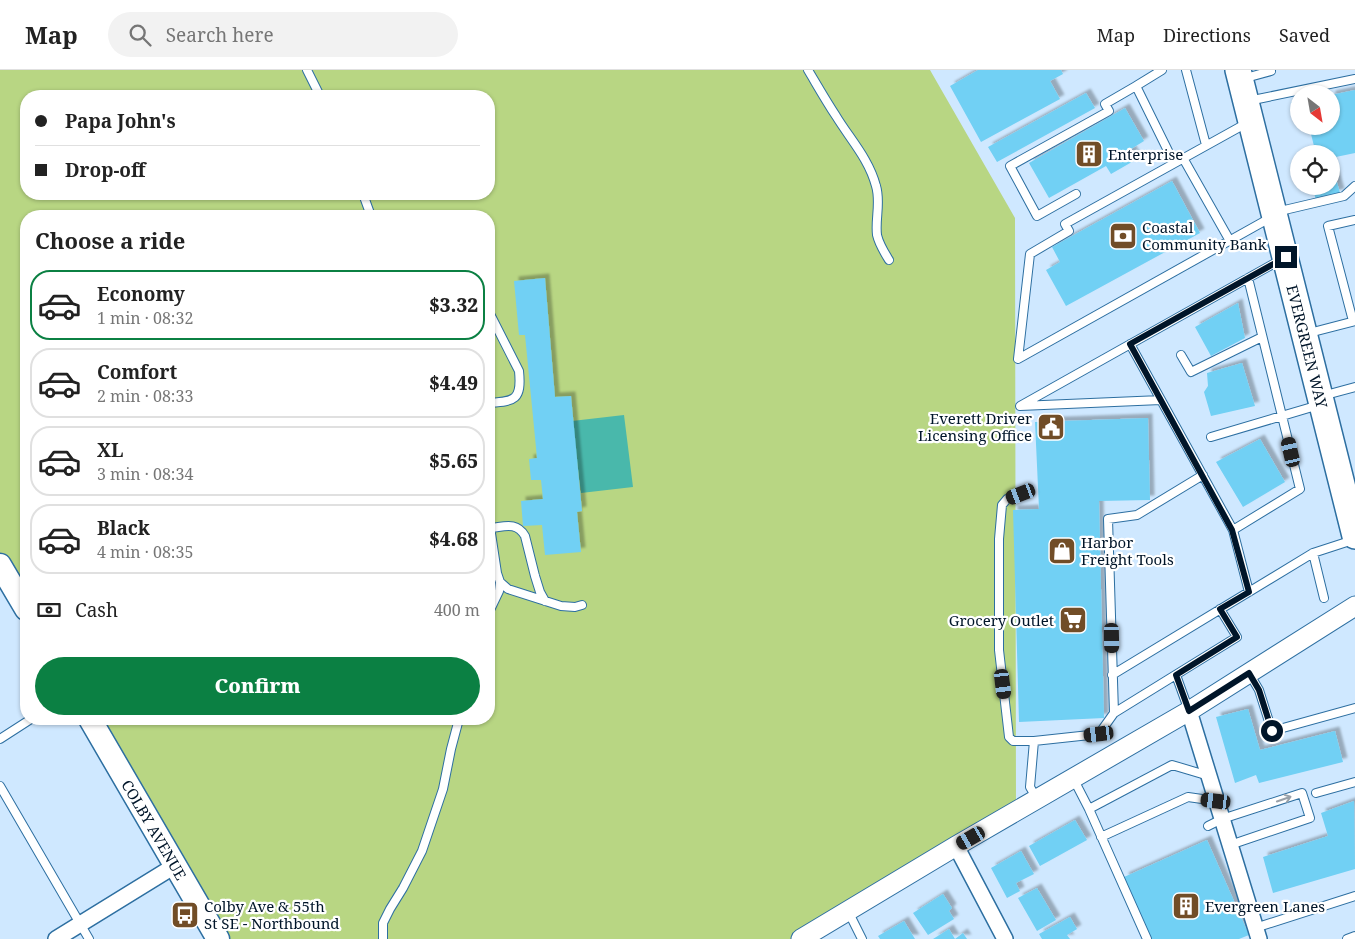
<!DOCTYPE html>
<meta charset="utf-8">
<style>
:root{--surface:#fff;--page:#f2f2f2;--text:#222;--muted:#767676;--line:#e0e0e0;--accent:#0b8043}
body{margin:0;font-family:"Noto Serif",serif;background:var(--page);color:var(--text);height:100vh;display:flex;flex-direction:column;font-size:19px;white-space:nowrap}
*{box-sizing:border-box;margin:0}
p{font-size:16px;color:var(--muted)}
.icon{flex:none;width:28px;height:28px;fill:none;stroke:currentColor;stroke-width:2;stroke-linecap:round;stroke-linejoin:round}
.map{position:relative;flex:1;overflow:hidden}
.panel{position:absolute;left:20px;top:140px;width:475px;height:515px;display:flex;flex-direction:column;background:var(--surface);border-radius:20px;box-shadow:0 1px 4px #0004}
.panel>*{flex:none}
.guide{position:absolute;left:20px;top:20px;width:475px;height:110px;border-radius:20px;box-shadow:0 1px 4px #0004;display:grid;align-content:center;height:110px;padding:0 15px;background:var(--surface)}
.needle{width:32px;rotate:149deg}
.controls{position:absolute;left:1290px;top:15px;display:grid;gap:10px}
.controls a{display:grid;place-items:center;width:50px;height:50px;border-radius:50%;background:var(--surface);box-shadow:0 1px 4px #0004;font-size:25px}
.end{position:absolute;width:22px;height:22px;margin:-11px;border:6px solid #001529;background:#fff;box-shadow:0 0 0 2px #fff}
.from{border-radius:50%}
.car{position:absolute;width:15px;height:30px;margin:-15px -8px;border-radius:6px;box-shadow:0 0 4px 1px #0007;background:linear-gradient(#222 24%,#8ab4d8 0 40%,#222 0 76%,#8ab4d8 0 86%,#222 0)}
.guide b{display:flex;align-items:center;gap:18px;height:48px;font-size:19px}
.guide b+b{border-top:1px solid var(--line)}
.guide i{width:12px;height:12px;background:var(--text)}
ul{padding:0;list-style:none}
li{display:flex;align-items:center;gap:15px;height:70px;margin:0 10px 8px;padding:0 5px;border:2px solid var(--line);border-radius:20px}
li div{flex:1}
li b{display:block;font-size:19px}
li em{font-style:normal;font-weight:800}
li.current{border-color:var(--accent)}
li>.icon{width:45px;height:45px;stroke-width:1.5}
h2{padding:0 15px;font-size:22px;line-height:60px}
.pay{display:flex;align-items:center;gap:12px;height:55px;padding:0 15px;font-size:19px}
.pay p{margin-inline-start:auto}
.action{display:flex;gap:10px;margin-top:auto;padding:10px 15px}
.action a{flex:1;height:58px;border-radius:30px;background:var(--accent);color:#fff;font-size:20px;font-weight:800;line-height:58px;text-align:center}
header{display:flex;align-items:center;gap:30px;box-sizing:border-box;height:70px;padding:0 25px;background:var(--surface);border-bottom:1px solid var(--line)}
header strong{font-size:24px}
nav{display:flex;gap:28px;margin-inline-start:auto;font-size:18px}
.search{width:350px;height:45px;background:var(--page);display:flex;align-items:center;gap:12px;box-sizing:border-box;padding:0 18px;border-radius:28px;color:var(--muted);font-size:19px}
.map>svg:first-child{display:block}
</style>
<header>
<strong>Map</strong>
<div class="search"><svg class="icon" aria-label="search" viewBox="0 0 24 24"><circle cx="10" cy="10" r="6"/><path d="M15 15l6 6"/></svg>Search here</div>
<nav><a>Map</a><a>Directions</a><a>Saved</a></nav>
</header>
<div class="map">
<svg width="1355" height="869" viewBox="0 0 1355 869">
<defs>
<filter id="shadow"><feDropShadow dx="4.5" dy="-4.5" stdDeviation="1" flood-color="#0004"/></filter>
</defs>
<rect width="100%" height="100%" fill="#cfe8ff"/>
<path fill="#b8d683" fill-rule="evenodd" d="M0,0h930l85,148 1,593 -215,128h-583l-128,-220h399v-503h-463v393l-26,-44zM26,26h463v98h-463z"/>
<path fill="#49b8ab" d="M624,345l9,72 -52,6 -9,-72z"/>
<path fill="#71d0f4" filter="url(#shadow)" d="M978,0h83l2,4 -13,7 10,18 -79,43 -31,-56z
M1355,20v63l-24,5v-4h-15l-7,-28h22v-31z
M1086,23l9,15 -98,54 -9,-15z
M1299,31v18l-3,1 -5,-18z
M1125,38l19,33 -13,8 6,10 -26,15 -5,-8 -57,32 -20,-35z
M1331,91l9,32 -24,7 -4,-14h19z
M1172,111l28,52 -134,73 -20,-36 14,-8 -8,-15z
M545,208l10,119 16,-1 11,115 -5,1 4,40 -36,3 -3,-30 -19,1 -2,-25 22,-2 -2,-19h-10l-2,-21 8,-1 -12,-123h-6l-5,-54z
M1238,233l7,35 -34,18 -16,-29z
M1242,293l13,43 -44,10 -7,-24 4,-6 -1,-13z
M1148,348l2,82 -51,1 5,217 -85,4 -6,-212 26,-1 -4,-87z
M1260,369l25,43 -42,25 -27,-45z
M1248,639l12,41 75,-19 8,31 -84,21 -3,-8 -21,8 -19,-66z
M1354,731l1,68 -82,24 -10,-36 65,-21 -7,-23z
M1075,750l12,20 -47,26 -11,-20z
M1207,770l42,95 -10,4h-88l-27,-62z
M1021,781l13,23 -18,9 4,8 -13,7 -16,-30z
M1037,818l19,32 -19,11 -19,-33z
M943,824l9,14 -3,3 5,8 -26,16 -15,-22z
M1070,847l7,12 -10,6 3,4h-28l-3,-5z
M904,851l11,18h-35l-2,-3z
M949,859l6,10 8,-6 4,6h-34z"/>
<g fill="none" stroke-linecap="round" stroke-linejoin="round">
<g stroke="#2d6fa1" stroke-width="10">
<path id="service" d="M307,0l13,26
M808,0c9,15 18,31 28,46 14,23 33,43 40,70 5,16 -1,33 1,49 2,9 7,17 12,25
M1162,0l-26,16 38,77
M1186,0l20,75
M1242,9l29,-8
M1248,31l107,-22
M1247,53l-182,101 4,7 -39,23 -12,105 252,-141
M1183,88l47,83
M363,124l8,22
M1076,124l-39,22 -27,-50 99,-55 -4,-7 31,-18
M1276,142l68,-16 11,-10
M489,242l30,59c3,30 -5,30 -30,32
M1353,251l-25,-95 27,-6
M1309,263l46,-12
M1130,274l103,186 16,62
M1181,285l10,17 71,-35
M1322,326l33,-9
M1161,330l-141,6 262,-147
M1211,367l108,-32
M1021,424l-14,5 -5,6 -3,34v111l10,87 4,4h21
M489,450l8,53 3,9 8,7 53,17 14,1 7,-2
M490,458c14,-1 26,-7 35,8l10,40 5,16 5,9
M1233,460l67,-41 -52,-211
M1313,483l11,45
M489,542l10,-21 1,-9
M1249,603l10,17 13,41 83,-23
M1112,605l201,-122 40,-13
M1176,605l13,36
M1114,643l-6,-194 29,-4 66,-40
M0,669l31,-20
M1073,708l16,31 58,130
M0,716l89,153
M1316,723l39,-11
M1037,729l-7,-12 4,-46 65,-7 15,-21 123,-76 -17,-28
M1089,739l83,-44 37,11
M1208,756l14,-7 80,-26 8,25 -80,27
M1101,767l87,-40 28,4
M848,841l14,28
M1255,858l100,-32
M383,869v-16l7,-14 13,-21 19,-37 21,-62 8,-40 8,-30
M1347,869l8,-3"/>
</g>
<g stroke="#2d6fa1" stroke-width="18">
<path id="minor" d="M1189,641l70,228
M956,776l49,93
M56,869l120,-74"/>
</g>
<g stroke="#2d6fa1" stroke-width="21">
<path id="tertiary" d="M801,869l155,-93 233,-135 166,-105"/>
</g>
<g stroke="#2d6fa1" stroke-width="25">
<g id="secondary">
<path d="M0,495l26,44"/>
<path id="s1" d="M90,649l128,220"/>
</g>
</g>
<g stroke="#2d6fa1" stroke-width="28">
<g id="primary">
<path id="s2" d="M1238,0l117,466"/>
</g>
</g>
<use href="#service" stroke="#fff" stroke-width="8"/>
<use href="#minor" stroke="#fff" stroke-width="15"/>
<use href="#tertiary" stroke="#fff" stroke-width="19"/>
<use href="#secondary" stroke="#fff" stroke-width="22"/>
<use href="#primary" stroke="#fff" stroke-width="25"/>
</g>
<defs><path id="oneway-shaft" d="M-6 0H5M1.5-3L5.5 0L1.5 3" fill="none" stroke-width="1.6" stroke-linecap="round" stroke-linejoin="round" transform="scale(1.25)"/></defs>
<use stroke="#99a1a9" href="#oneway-shaft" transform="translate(1284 729) rotate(-19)"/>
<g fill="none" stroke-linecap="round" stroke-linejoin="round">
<path stroke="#001529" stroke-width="6" d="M1272,661l-13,-41 -10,-17 -60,38 -13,-36 61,-38 -17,-28 29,-17 -17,-62 -102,-186 156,-87"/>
</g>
<defs>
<g id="building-square" transform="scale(1.4375)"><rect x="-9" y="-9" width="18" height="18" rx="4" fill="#714d27" stroke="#fff"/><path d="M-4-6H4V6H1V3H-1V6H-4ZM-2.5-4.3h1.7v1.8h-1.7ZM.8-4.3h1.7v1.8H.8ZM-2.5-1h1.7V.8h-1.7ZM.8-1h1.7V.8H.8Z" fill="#fff"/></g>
<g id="bank-square" transform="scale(1.4375)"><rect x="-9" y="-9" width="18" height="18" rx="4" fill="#714d27" stroke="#fff"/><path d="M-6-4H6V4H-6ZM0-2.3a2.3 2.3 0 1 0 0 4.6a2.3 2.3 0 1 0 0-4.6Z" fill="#fff"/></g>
<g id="civic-square" transform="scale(1.4375)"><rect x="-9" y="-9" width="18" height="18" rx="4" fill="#714d27" stroke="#fff"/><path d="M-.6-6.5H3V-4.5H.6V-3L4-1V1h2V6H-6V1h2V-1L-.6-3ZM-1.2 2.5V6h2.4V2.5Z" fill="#fff"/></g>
<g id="shop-square" transform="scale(1.4375)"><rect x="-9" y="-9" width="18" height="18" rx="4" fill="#714d27" stroke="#fff"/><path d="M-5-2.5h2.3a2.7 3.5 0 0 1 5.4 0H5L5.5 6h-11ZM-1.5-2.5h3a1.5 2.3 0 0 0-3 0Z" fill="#fff"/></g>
<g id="supermarket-square" transform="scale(1.4375)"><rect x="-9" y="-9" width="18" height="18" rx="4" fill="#714d27" stroke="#fff"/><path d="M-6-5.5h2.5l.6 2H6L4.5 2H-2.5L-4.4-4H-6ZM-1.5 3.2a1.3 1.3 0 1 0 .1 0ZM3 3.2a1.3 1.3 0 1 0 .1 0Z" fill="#fff"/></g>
<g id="bus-square" transform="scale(1.4375)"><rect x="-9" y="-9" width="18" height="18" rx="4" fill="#714d27" stroke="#fff"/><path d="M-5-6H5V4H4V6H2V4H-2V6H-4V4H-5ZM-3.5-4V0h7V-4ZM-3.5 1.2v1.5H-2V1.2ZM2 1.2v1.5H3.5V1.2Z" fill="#fff"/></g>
</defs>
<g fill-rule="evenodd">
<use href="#building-square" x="1089" y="84"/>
<use href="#bank-square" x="1123" y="166"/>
<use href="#civic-square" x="1051" y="357"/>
<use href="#shop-square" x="1062" y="481"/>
<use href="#supermarket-square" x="1073" y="550"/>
<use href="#building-square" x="1186" y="836"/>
<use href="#bus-square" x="185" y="845"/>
</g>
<g text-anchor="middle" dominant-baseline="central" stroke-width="4.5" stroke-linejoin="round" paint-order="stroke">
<g font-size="15" fill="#001529" stroke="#fff" text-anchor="start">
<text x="1108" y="84">Enterprise</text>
<text x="1142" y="157">Coastal<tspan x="1142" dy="17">Community Bank</tspan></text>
<text x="1032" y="348" text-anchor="end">Everett Driver<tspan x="1032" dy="17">Licensing Office</tspan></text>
<text x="1081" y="472">Harbor<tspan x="1081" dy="17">Freight Tools</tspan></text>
<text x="1054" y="550" text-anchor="end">Grocery Outlet</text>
<text x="204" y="836">Colby Ave &amp; 55th<tspan x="204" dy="17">St SE - Northbound</tspan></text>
<text x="1205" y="836">Evergreen Lanes</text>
</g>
<g font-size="15" fill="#001529" stroke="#fff">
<text stroke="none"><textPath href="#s2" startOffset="285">EVERGREEN WAY</textPath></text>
<text stroke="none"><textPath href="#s1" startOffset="128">COLBY AVENUE</textPath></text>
</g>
</g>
</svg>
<div class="controls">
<a><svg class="needle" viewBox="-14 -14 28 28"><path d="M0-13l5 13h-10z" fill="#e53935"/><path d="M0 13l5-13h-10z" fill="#767676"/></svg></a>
<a><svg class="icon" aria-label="locate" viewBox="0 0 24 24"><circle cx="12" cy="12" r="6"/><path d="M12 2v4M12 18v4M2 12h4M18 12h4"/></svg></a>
</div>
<i class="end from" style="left:1272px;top:661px"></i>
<i class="end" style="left:1286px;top:187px"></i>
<i class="car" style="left:1291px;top:382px;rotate:347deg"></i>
<i class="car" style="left:1021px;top:424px;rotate:249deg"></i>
<i class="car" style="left:1112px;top:568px;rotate:179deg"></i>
<i class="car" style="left:1003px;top:614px;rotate:173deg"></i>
<i class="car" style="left:1099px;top:664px;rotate:263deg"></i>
<i class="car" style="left:1216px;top:731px;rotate:277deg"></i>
<i class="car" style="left:971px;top:768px;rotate:240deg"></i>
<div class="guide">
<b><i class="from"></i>Papa John's</b>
<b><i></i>Drop-off</b>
</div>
<section class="panel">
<h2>Choose a ride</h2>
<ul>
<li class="current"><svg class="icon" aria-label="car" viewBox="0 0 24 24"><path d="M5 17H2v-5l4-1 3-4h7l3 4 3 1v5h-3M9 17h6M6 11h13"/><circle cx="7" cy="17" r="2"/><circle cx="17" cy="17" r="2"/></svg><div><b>Economy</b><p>1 min · 08:32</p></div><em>$3.32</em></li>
<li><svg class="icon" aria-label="car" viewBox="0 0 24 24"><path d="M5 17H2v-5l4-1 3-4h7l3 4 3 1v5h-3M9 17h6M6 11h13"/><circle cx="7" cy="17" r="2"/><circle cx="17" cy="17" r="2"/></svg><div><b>Comfort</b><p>2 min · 08:33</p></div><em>$4.49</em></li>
<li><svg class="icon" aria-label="car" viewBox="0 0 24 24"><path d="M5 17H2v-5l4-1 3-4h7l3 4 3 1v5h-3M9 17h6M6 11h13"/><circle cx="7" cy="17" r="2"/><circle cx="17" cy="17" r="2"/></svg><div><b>XL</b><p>3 min · 08:34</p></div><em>$5.65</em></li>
<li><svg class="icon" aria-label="car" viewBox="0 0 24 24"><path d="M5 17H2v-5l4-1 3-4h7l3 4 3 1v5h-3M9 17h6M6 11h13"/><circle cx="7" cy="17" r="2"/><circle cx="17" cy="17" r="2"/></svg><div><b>Black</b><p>4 min · 08:35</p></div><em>$4.68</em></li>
</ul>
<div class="pay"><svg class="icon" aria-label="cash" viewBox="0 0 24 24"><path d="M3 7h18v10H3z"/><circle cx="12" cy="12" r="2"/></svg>Cash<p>400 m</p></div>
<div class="action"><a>Confirm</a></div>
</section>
</div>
